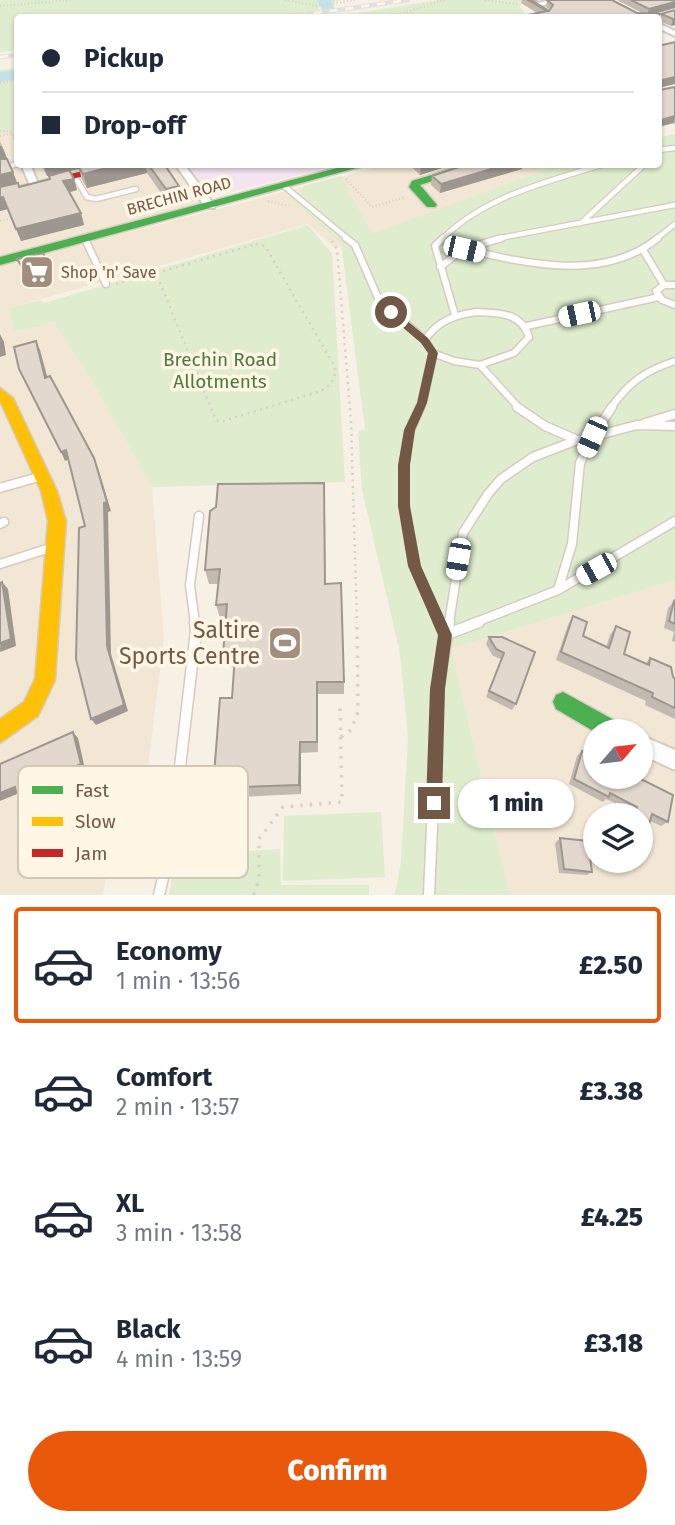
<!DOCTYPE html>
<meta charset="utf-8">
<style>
:root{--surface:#fff;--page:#f2f2f3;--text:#1f2937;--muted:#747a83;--line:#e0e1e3;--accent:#ea580c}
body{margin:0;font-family:"Fira Sans",sans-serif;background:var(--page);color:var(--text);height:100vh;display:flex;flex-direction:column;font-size:26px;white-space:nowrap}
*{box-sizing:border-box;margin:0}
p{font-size:23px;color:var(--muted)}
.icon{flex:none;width:38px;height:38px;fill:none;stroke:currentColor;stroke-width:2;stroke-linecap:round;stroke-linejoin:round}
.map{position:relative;height:895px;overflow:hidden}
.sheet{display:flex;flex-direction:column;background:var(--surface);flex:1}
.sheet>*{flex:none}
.guide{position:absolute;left:14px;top:14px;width:648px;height:154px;border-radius:7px;box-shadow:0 2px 5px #0004;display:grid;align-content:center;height:154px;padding:0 28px;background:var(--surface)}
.needle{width:46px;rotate:62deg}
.fabs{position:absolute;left:583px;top:719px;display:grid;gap:14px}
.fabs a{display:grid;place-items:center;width:70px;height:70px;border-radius:50%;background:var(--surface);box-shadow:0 2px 5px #0004;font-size:35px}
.end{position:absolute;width:32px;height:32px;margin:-16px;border:9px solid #735945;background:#fff;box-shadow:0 0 0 4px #fff}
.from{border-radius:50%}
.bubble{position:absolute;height:49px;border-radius:24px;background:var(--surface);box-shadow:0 2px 5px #0004;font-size:23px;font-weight:800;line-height:49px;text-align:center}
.car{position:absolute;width:21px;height:42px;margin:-21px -10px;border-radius:9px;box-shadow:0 0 5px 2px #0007;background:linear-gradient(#fff 24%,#345 0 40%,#fff 0 76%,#345 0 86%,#fff 0)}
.guide b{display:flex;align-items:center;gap:24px;height:66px;font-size:26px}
.guide b+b{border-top:2px solid var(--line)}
.guide i{width:18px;height:18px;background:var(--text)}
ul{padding:12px 0 0;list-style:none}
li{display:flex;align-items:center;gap:21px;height:116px;margin:0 14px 10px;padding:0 14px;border:4px solid transparent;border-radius:7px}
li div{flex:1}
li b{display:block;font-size:26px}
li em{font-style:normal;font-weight:800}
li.active{border-color:var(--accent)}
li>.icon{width:63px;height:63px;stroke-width:1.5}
.button{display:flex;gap:14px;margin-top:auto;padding:14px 28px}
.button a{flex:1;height:80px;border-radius:42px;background:var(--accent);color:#fff;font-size:28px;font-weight:800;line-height:80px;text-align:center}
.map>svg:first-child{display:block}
</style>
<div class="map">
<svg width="675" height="895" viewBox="0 0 675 895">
<rect width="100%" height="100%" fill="#f6f0e5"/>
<path fill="#f2e7d4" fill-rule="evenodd" d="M17,130l1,34 162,1 25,36 -205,56v-123z
M387,165h171l-222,84 -28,-25 -299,84 45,13 39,62 59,104 12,152 -24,192 -29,13 -8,51h-103v-629z
M675,580v315h-165l-59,-246zM595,732h45v45h-45zM595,816h45v45h-45z"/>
<path fill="#f3e4f0" d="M187,165h152l-121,30 -10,-3z"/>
<path fill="#dfedce" d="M0,0h340l-21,7v4l-51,7h-250l-1,32 -17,2z
M438,0h96l-16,3 8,14 -180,1v-3z
M17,68v62l-17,4v-64z
M675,134v446l-224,69 59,246h-115l6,-33 7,-124 -8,-85 -38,-163 -4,-58 7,-3 -24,-186 -52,-46 13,-4 1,-7 38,-10 31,58 186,-69 100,-1v-26z
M308,225l24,29 13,228 -193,5 -59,-104 -39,-61 -39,10 -6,-24 32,-8 3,3z
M381,812l4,65 -102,4 1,-65z
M280,849l1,36h88v10h-200l7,-40z"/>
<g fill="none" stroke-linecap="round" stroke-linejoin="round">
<path fill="#c6e2e6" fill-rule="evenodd" d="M317,0h14l4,9 -2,3h-10z
M18,69v10l-18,3v-10z"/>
<g stroke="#d5cbc0" stroke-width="7">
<path id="lane-far3" d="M658,150l17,-2
M0,168l18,-4
M75,177l12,20 9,2 40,-10
M284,186l64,53
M581,223l64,-59
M442,239c43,-43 105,-57 162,-75
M495,239l180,-34
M656,239l19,-15"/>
</g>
<g stroke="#d5cbc0" stroke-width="9">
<path id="lane-far2" d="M346,238l9,7 24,55 46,40
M443,238l-8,8 20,69
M85,239l21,45
M465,249c62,15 139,33 193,-11
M643,250l21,35
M440,267l24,-18 38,-11
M675,285h-11l-8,6 6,9 13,5
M476,312c23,1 45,0 53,25l-15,16 -34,12 -26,-4 -21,-8 -8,-13c12,-19 30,-25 51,-28z
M527,326l132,-29
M480,365l39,43
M420,408l13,-55
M611,408c17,-25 35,-38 64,-47"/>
</g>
<g stroke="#d5cbc0" stroke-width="11">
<path id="lane-far1" d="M420,407l-10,23 -6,35v41l10,60 26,57
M517,407l28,19 30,13
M645,423l30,-9
M0,488l42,-12
M0,524l4,-2
M0,564l53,-17
M558,590l14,-46 8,-81 12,-26 20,-30
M195,623l-5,-38 9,-69
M449,623l14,-90 25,-39 13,-15 32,-22 39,-15 65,-17 38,1
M474,623l84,-33 117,-69"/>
</g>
<g stroke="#d5cbc0" stroke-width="13">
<path id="lane" d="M439,622l6,13 34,-13
M159,895l12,-52 25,-212 -1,-9
M429,895l9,-206 11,-67"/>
</g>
<g stroke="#d5cbc0" stroke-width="4">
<path id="street" d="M550,0h14l-25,6 8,5 -3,2 -14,-8z
M658,23l17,8v5l-17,-8z
M21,164h9l9,22 -2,2h-6z
M175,164h9l31,42 -1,2h-8z
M640,735l35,15v20l-35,-16z"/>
</g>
<g stroke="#d6ccc1" stroke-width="3">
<path id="fast" d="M352,164h19l-371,101v-8z
M467,164h18l-65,21 17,20 -2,2h-8l-18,-20 3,-6z
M563,692l60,33 3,7h-31l-39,-23 -3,-7 3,-7z"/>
</g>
<g stroke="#d6ccc1" stroke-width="3">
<path id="slow" d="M0,388l13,10 44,93 9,30 -11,159 -17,36 -38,27v-24l24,-17 11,-23 13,-158 -7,-30 -41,-90z"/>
</g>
<g stroke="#d6ccc1" stroke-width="3">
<path id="jam" d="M112,164h20l-132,33v-6z"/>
</g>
<path stroke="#d7cfc8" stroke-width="2" stroke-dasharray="1 2.5" stroke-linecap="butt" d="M285,0l33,6 37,-6
M485,0l38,5
M0,6l71,-6
M387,18l58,-18
M0,83l18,-3
M0,131h10l8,16
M0,136l18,-4
M346,179l26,28 34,-10
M268,201l21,5
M0,221l13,-3"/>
<path stroke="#d7cfc8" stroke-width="2.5" stroke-dasharray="2 4.5" stroke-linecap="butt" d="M332,241l5,8 14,173 6,201
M256,244l9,2 70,121c1,12 -4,18 -14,24l-101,31 -4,-2 -60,-147z
M116,284l40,-11"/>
<path stroke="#d7cfc8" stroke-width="3.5" stroke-dasharray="2.5 7" stroke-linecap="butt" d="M341,737l10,-7 7,-18 -1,-90
M254,895l5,-16v-40l24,-32 59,-5 -2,-94"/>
<use href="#lane-far3" stroke="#fefdfb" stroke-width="4.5"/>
<use href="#lane-far2" stroke="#fefdfb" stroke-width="6"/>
<use href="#lane-far1" stroke="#fefdfb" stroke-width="8"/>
<use href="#lane" stroke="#fefdfb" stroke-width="10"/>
<use href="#street" fill="#fefdfb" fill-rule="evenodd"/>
<use href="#fast" fill="#4caf50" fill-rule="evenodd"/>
<use href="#slow" fill="#ffc107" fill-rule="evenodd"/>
<use href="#jam" fill="#c62828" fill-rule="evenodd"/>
<g stroke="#e3e0e3" stroke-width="4.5">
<path id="rail" d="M282,18l126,-18
M0,57l18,-2"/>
</g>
<use href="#rail" stroke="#fff6e5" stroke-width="2.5" stroke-dasharray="8" stroke-linecap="butt"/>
</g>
<path fill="#c2bab0" d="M522,0h17l-4,2 14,9 1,-1 -4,-3 1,-7 95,13 -25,-13h58v8l-20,6h4l-1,10v-6l-121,-5 -16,-10z
M675,10v15l-4,1 -12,-5 2,-7z
M658,46l17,38 -16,4v2l16,-3v37l-1,-1 -16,4z
M0,141l19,46 31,-8 -1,-3h-2l-6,-12h123l15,22 3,14 -14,3 -21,-30 -60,15 -5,-8 -3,-11 -10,2 5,8 3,11 -8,2 12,21 3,12 -63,16 -13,-32 -8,2z
M408,164h46l-34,11z
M468,164h55l-1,5 -82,24 -9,-8 1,-9z
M17,259l35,16 -23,6 -8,-13z
M210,511l116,73 18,98v12h-27l1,58 -17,1v41l-83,4 -5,-10 19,-90 2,-31h-8l-3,-12 3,-37h-6l-4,-13 2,-21h-9l-4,-14z
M675,600v42l-3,-1 2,-9 -10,-4 4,-20z
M573,616l10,20 23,11 4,-12 6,-9 8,28 21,10 5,-6 25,21v40l-30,-14 1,-4 -90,-41 12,-35z
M489,637h13l14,67 -4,6 -26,-13 15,-38 -8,-3 -7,-12z
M582,751l86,71 -7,4 -11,-5 -1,3 -6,5 -3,-2v-11h-9l1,-5 -26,-12 -3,3 -34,-18 8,-28z
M560,838l32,34 -5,3 -28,-2 -4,-30z"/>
<path fill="#9e9790" d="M675,2v6l-28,8 2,-7z
M673,19h2v6l-4,1z
M675,77v7l-17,4v-7z
M675,116l-1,7 -16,4 3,-7z
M0,146h2l6,15 -8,2z
M43,164h53l-18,2 1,3 -32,7z
M123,164h22l2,9 -60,15 -4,-14z
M425,164h29l-34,11 1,-9z
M508,164h15l-1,5 -82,24 1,-9z
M13,172l4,11 -17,5v-13z
M74,179l3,11 -10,3 -4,-12z
M179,186l3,14 -14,3 -2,-14z
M3,197l5,12 -8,2v-13z
M81,213l3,12 -63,16 -5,-12z
M49,267l3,8 -23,6 -3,-8z
M0,334l4,8 2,13 -6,2z
M36,341l4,9 10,37 -5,-9z
M66,450l4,9 -5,2 -4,-9z
M94,458l4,10 13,43 -3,1 3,142 17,57 -32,14 -5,-6 16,-73z
M2,582l6,7 8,57 -16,6z
M73,732l5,6 7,31 -63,29 -5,-4 -17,7v-8z
M300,742l1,11v41l-2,-9z"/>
<path fill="#e2d8cd" stroke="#9e9790" stroke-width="2" d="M528,0h3l18,11 4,-6 -6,-5h65l25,13 22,1 -1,8v-4h-144l33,-7z
M631,0h44v2l-26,7z
M675,10v9h-2l-12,-5z
M675,42v35l-17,4 1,9 16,-3v29l-14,4 -3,-2v-72z
M0,159h7l6,13 -13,3z
M84,164h39l-40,10 -5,-8z
M148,164h16l15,22 -13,3z
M468,164h40l-67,20 -9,-8z
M69,170l5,9 -11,2 18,32 -65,16 -13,-32 -3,1v-11l18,-4 1,4 31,-8 -1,-3z
M43,253l6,14 -23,6 -9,-14z
M36,341l9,37 5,-2 44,82 13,44 -3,1 3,143 17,59 -33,14 -15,-60 3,-131 6,-2 -19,-76 -5,2 -42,-83 -5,-22z
M324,483l1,101 16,-1 3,99h-27v60h-17l-1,43 -86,3 7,-90h12l3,-44 -12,1 4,-51 -11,1 4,-36 -15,1 5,-59 6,-4 2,-23z
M2,582l9,57 -11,4v-60z
M675,600v24l-6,-3 5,-20z
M573,616l14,6 -4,14 26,12 7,-22 14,6 -6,22 25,11 1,-7 21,9 2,10 2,2v29l-23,-11 1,-4 -92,-41z
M489,637h13l33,15 -19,52 -27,-13 15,-38 -8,-4z
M73,732l8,32 -65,29 -1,-6 -15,6v-29z
M582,751l13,6v20h42l36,18 -5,27 -16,-8 -3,10 -9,-4v-4h-5l2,-9 -27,-14 -1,4 -35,-18z
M560,838l28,3 4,31 -28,-3z"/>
<path fill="#735945" d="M387,310h7l34,28 10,15 -11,50 -12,27 -5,35v41l11,60 31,69 -7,54 -3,114 -2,5 -6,3 -5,-3 -3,-5 4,-114 8,-54 -30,-69 -10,-60v-41l6,-35 13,-27 11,-50 -7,-10 -34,-29z"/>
<defs>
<g id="supermarket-square" transform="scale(1.75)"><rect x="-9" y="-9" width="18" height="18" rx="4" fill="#a18e7d" stroke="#fff6e5"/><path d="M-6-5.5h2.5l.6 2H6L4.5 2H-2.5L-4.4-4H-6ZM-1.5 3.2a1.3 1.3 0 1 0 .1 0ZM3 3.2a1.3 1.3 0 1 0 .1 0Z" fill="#fff"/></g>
<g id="stadium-square" transform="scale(1.75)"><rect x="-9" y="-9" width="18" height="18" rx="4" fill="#a18e7d" stroke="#fff6e5"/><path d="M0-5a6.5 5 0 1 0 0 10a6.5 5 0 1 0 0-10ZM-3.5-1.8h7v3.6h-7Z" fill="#fff"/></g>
</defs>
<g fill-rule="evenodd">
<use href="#supermarket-square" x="37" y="272"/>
<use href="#stadium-square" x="285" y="643"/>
</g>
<g text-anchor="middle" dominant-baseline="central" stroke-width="7" stroke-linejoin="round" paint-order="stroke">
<g font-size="16" fill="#735945" stroke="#fff6e5">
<text transform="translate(179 196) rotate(-15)">BRECHIN ROAD</text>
</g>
<g font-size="16" fill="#735945" stroke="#fff6e5" text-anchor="start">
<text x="61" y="272">Shop 'n' Save</text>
</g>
<g font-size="19" fill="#4c7a3d" stroke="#fff6e5">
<text x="220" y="359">Brechin Road<tspan x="220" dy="22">Allotments</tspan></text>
</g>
<g font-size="23" fill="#735945" stroke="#fff6e5" text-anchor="end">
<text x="260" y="630">Saltire<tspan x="260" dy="26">Sports Centre</tspan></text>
</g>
</g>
<rect x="18" y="766" width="230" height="112" rx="10" fill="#fff6e5" stroke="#d5c7b5" stroke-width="2"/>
<rect x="32" y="786" width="31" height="8" fill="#4caf50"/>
<rect x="32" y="817" width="31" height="9" fill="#ffc107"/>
<rect x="32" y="849" width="31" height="8" fill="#c62828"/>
<g font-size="19" fill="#735945">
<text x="75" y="797">Fast</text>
<text x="75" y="828">Slow</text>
<text x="75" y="860">Jam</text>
</g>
</svg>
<div class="fabs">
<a><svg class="needle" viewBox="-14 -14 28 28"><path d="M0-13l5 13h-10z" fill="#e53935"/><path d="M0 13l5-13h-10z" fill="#747a83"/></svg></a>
<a><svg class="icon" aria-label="layers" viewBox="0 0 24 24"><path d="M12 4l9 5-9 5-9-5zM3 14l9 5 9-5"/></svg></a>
</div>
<i class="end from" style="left:391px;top:312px"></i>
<i class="end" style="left:434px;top:803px"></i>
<div class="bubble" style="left:458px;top:779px;width:116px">1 min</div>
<i class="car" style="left:464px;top:249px;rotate:103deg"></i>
<i class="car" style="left:579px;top:314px;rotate:258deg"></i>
<i class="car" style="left:592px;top:437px;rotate:204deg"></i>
<i class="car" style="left:458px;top:559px;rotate:190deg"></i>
<i class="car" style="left:596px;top:569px;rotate:241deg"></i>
<div class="guide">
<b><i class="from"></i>Pickup</b>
<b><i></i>Drop-off</b>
</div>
</div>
<section class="sheet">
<ul>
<li class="active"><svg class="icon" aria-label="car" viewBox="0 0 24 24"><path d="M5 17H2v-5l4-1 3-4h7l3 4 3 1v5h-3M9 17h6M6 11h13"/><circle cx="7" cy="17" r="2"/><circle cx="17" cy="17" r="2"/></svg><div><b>Economy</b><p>1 min · 13:56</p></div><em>£2.50</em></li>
<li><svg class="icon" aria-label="car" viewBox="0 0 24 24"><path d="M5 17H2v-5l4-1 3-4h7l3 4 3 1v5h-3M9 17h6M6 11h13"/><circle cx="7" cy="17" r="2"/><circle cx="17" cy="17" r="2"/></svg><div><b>Comfort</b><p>2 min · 13:57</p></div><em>£3.38</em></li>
<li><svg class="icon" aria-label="car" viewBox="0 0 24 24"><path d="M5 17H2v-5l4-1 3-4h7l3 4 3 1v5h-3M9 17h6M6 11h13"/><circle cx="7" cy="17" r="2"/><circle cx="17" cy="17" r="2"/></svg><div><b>XL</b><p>3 min · 13:58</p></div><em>£4.25</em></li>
<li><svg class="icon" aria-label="car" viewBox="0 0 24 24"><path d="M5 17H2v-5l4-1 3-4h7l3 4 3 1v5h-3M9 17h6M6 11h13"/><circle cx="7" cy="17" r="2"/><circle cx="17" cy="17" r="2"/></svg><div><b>Black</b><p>4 min · 13:59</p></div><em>£3.18</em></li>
</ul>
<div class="button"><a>Confirm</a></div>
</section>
